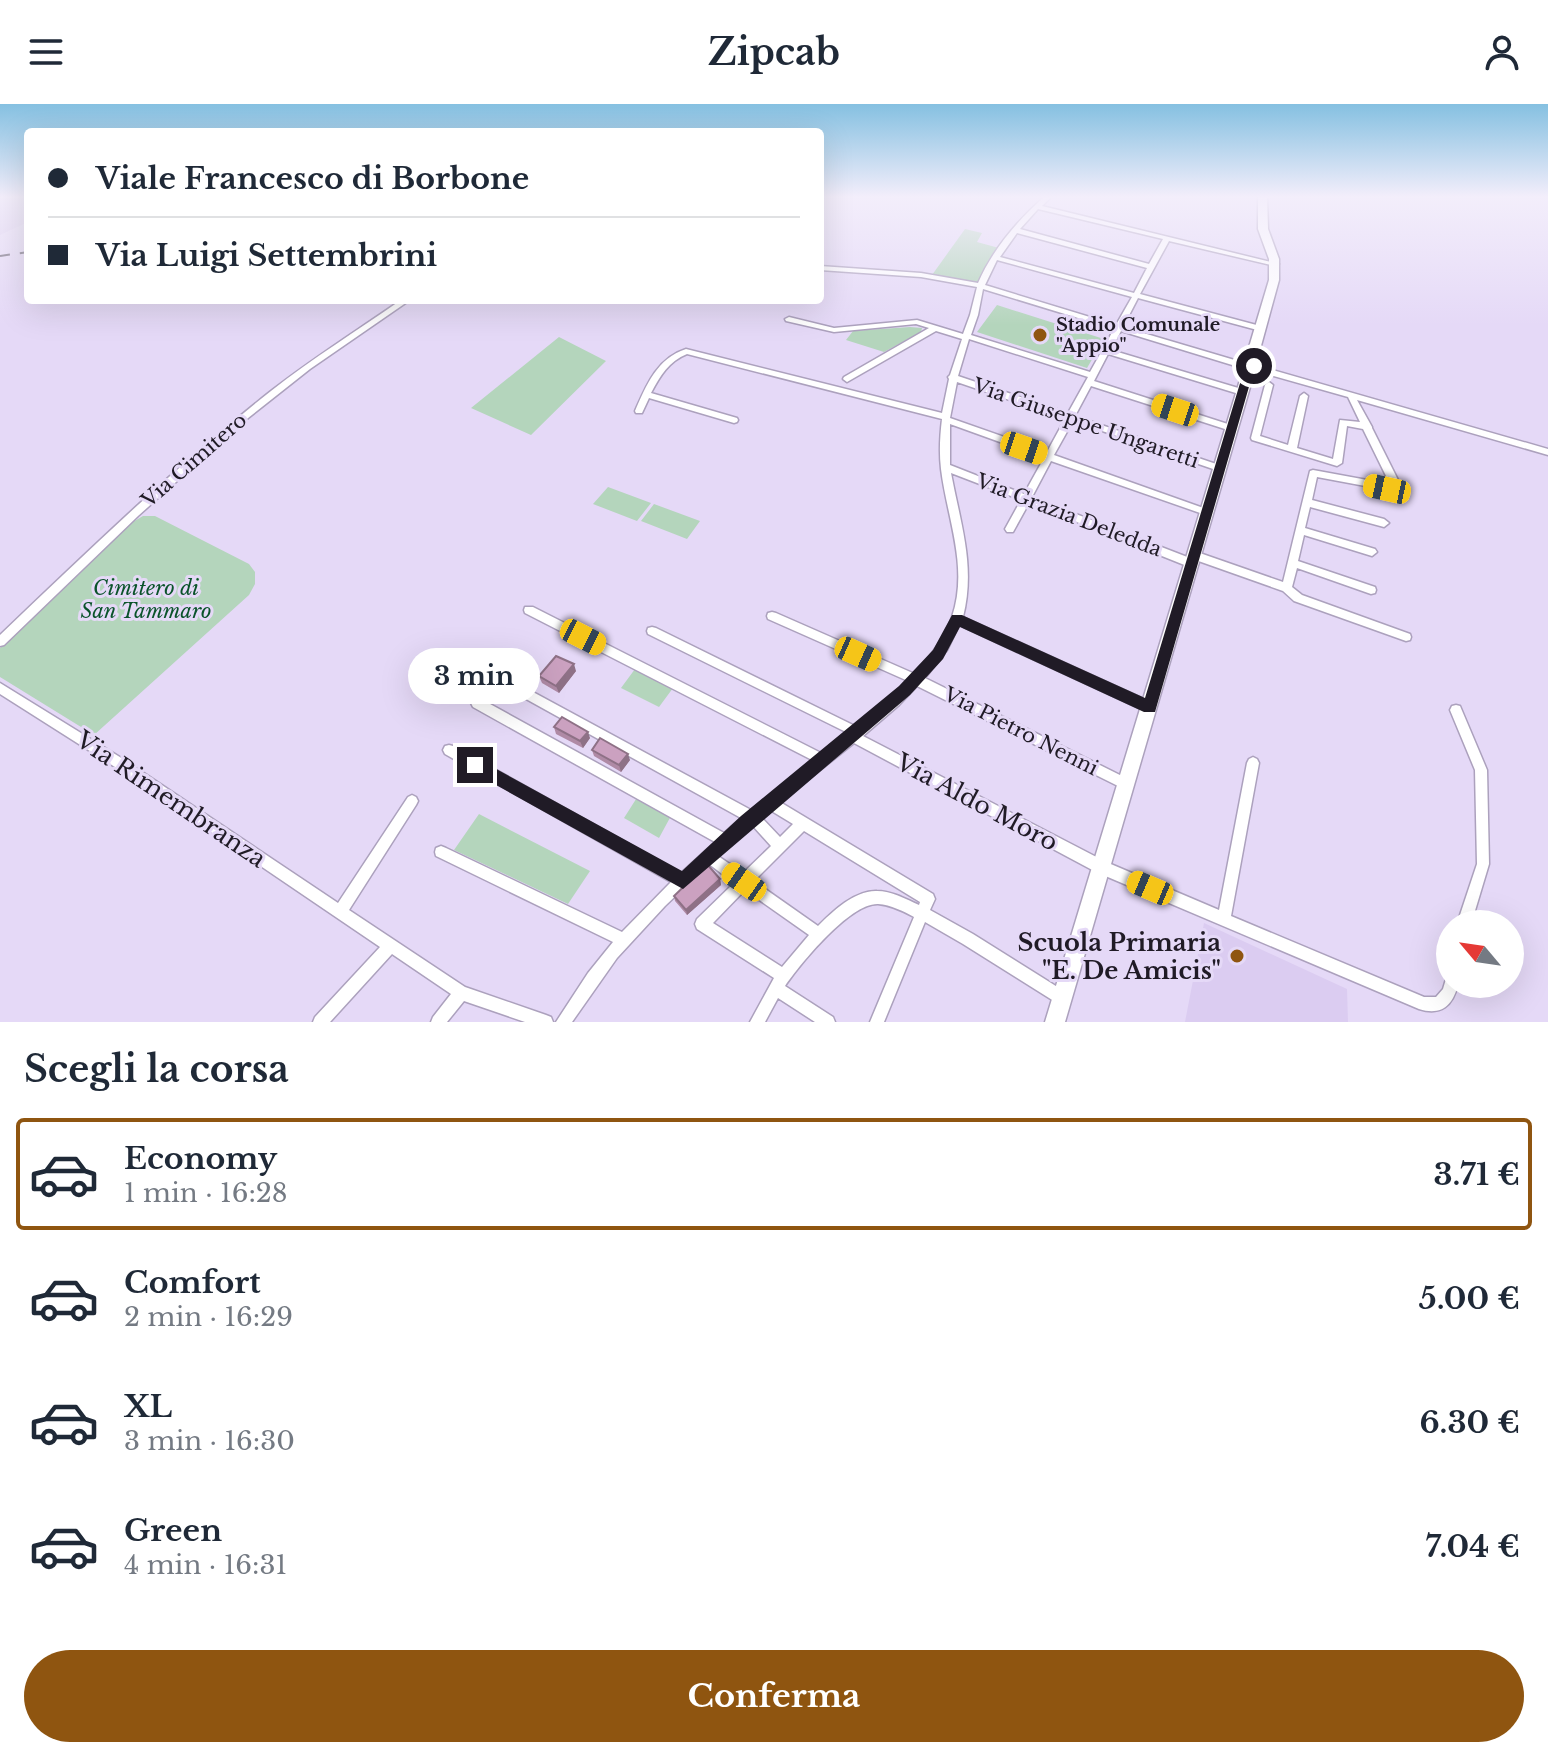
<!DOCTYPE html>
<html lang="it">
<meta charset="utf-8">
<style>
:root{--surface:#fff;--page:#f6f6f7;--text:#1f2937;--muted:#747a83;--line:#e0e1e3;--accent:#8f5510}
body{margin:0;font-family:"Libre Baskerville",serif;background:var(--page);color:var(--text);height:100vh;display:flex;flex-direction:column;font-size:30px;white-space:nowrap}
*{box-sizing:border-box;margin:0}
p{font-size:26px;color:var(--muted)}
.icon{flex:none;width:44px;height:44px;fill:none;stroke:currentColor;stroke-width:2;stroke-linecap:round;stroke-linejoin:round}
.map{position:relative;height:918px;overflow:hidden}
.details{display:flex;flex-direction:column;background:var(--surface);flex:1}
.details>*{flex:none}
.top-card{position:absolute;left:24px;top:24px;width:800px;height:176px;border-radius:8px;box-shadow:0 8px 32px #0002;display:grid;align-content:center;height:176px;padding:0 24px;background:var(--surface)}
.needle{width:52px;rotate:299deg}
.controls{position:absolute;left:1436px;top:806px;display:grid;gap:16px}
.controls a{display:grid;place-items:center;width:88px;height:88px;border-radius:50%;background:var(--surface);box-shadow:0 8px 32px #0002;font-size:40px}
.end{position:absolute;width:36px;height:36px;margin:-18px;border:10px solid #201b26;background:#fff;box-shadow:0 0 0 4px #fff}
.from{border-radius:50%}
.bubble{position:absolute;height:56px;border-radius:28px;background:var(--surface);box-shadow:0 8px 32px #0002;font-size:26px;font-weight:700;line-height:56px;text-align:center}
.car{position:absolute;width:24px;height:48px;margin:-24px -12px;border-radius:10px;box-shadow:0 0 6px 2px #0007;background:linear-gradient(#f5c518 24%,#345 0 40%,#f5c518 0 76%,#345 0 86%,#f5c518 0)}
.top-card b{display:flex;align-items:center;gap:28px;height:76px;font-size:30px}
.top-card b+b{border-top:2px solid var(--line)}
.top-card i{width:20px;height:20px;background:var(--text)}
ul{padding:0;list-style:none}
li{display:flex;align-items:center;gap:24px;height:112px;margin:0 16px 12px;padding:0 8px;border:4px solid transparent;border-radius:8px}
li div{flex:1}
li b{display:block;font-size:30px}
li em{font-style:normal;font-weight:700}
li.current{border-color:var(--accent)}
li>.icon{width:72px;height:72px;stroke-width:1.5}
h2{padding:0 24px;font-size:36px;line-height:96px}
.button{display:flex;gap:16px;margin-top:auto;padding:16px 24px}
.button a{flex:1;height:92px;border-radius:48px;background:var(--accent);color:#fff;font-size:32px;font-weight:700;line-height:92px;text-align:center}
header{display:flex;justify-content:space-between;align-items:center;height:104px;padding:0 24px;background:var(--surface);font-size:36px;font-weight:700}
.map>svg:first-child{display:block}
</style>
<header><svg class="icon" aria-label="menu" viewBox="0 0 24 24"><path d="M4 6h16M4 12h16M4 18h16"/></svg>Zipcab<svg class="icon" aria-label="person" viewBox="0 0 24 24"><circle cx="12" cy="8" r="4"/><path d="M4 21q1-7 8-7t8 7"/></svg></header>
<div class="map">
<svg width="1548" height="918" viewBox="0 0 1548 918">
<rect width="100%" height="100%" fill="#e5d9f7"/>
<path fill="#dbccf1" d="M0,93h28v25l-28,13z
M1204,819l143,66 1,33h-163z"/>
<path fill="#b4d5bc" d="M965,125l17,4 -5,9 22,6 -21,35 -46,-8z
M997,201l107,34 -17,29 -110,-36z
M910,223l12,1 -1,4 -37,20 -38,-12 7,-9z
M559,233l47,24 -75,74 -60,-27z
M608,383l43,16 -14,18 -44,-17z
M654,400l46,17 -13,18 -46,-18z
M143,412h12l94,48 6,8v12l-6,11 -155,140 -94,-58v-29l131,-125z
M635,565l38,19 -14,19 -38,-19z
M638,692l34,18 -13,24 -35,-20z
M479,710l111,57 -22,33 -114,-54z"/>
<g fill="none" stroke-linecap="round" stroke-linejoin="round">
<g stroke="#aca1bd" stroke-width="3">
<path id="street" d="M1044,93h7l-9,9 237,58 -4,2 -106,-25 -29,53 124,33 1,2 -4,2 -123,-33 -15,29 125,37v4h-6l-121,-37 -10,19 134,40v4h-6l-131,-40 -14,27 140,45 1,2 -1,2h-6l-137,-44 -16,30 147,50 2,2 -2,2h-6l-143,-49 -19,34 155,55 2,2 -2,2h-6l-152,-53 -19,36 163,63 1,3 -1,3h-8l-158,-63 -16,29h-6l-2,-3 16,-29 -70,-27c9,49 25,93 12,144l190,86 2,4 -2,4 -4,1 -4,-1 -186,-86 -12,25 -22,28 205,102 2,4 -2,4 -4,2 -4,-2 -205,-102 -18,19 -36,31 243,126 113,48 28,-147 2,-4 4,-2 4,2 2,4 -28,153 193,81h12l7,-8 3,-10 4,-2v7h8c-5,22 -17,32 -39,25l-323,-137 -242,-129 -74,59 153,92 2,5 -5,11 43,24 94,59 2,5 -2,5 -5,2 -5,-2 -94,-59 -38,-22 -41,100h-14l44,-105c-11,-6 -23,-12 -36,-13 -28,-1 -77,59 -93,82l48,31 2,5h-20l-37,-24 -13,24h-15l24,-44 -77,-49 -2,-5 2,-5 37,-36 -25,-19 -44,42 -48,52 -45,64h-16l32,-49 25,-31 -177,-86 -1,-4 1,-4 5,-2 5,2 176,84 49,-50 -226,-128 -2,-4 2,-4 4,-1 4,1 228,127 34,-31 -242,-135 -2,-4 2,-4 4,-1 4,1 243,134 17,-15 -253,-140 -2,-3 2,-3 4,-2 4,2 255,138 63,-49 -289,-148 -1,-3 1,-3h8l290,147 25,-21 -200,-99 -1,-3 1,-3 4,-1 4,1 201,99 51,-46 -140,-62 -1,-3 1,-3 4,-1 4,1 139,61c15,-17 30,-36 37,-57 17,-50 -5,-99 -11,-148 -2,-17 -1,-33 1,-50l-255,-65c-18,7 -27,22 -36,39l86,25 1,2 -1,2 -3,1 -85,-25 -7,15h-6l-1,-2c11,-25 22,-53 51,-62l256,64 7,-34 -1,-2 2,-2 12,-36 -26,-8 -89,51 -4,-3 1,-2 85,-49 -13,-4 -82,8 -48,-11 -1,-2 4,-2 45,11 83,-8 46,14 7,-19 7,-28 -56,-10 -101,-7v-4l101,7 57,10c15,-34 39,-62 66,-86zM1038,105l125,30 -14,25 -129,-35zM1017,129l130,35 -13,25 -134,-36zM997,156l135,37 -16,28 -131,-40zM983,185l131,40 -24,43 -119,-37 7,-20zM969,235l119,38 -20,36 -110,-37zM957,278l108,37 -18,33 -97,-34zM950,320l94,34 -20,36 -74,-29zM770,706l23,14 -13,13 -19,-20zM752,721l19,21 -28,27 -25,-17zM804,727l116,71 -1,3c-13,-6 -28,-14 -42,-14 -22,-1 -44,20 -59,35l-64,-45zM745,786l64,45 -27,32 -69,-44z
M401,196h9l-100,69 -67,53 -105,94 -134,129 -4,1v-11c88,-84 176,-169 271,-244 42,-33 87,-61 130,-91z
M1255,261l293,84v6l-191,-55 15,27v1l27,54 -4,8 -3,1 -75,-14 -5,23 72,19 5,4 -5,4 -74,-20 -5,21 70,21 2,3 -5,4 -68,-21 -6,26 77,26 1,3 -1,3 -4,1 -74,-26 -5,19 10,8 108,39 1,3 -1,3 -4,1 -112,-40 -11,-10 -93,-33 -1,-3 1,-3 4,-1 89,31 27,-111 3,-1 76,14v-2l-26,-53 -16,-3 -5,37 -5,3 -85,-26 -1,-2 14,-53 4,-3 4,3 -13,51 28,9 12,-49 4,-3 4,3 -11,52 36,11 7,-39 20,2 -12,-25 -96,-27v-4z
M0,579l123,76 215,144 70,-106 4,-2 4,2 2,4 -2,4 -67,105 116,77 81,28 5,2 2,5h-28l-61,-21 -17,21h-16l2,-5 18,-23 -59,-40 -62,68h-17l2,-5 65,-70 -265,-180 -115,-73z
M1456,601l4,1 27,64 2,94 -18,60h-14l20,-60 -2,-94 -25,-60 2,-4z"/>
</g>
<g stroke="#aca1bd" stroke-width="3">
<path id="secondary" d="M1258,93h9l1,32 11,30v21l-23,84 -4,3 3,3 -190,652h-20l198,-652 4,-3 -3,-3 25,-84v-21l-11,-30z"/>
</g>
<use href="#street" fill="#fff" fill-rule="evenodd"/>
<use href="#secondary" fill="#fff" fill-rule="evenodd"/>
<path stroke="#524b5b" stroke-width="2" stroke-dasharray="10 10" stroke-linecap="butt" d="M0,152l28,-4"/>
</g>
<path fill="#af8aa5" d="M576,567l-17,22 -17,-10 -3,-7z
M554,623l36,11 -7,10 -27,-14z
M592,646l38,10 -9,12 -27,-16z
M720,775l1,6 -34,30 -12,-14 -1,-5z"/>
<path fill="#8e7186" d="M574,560l2,7 -17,22 -3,-7z
M588,628l2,6 -7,10 -3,-7z
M628,650l2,6 -9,12 -2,-7z
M720,775l1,6 -34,30 -1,-5z"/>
<path fill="#cba1c0" stroke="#8e7186" stroke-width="2" d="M556,552l18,8 -18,22 -17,-10z
M562,613l26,15 -8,9 -26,-14z
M600,634l28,16 -9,11 -27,-15z
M707,760l13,15 -34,31 -12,-14z"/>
<linearGradient id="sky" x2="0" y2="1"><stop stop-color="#85c0e1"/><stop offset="0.42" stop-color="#f3eefb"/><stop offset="1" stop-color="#f3eefb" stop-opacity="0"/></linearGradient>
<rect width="1548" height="221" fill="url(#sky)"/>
<path fill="#201b26" d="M1250,260h7l2,6 -6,3 -98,339h-11l-184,-85 -17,32 -33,36 -227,194 -214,-119v-10h11l202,111 59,-55 158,-130 34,-36 19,-35h10l183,83 99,-328z"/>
<g fill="#8f5510" stroke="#e5d9f7" stroke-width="3">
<circle cx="1040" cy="231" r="8"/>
<circle cx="1237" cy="852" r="8"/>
</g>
<g text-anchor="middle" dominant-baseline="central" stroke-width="6" stroke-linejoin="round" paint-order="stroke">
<g font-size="18" font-weight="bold" fill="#201b26" stroke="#e5d9f7" text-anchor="start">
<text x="1056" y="221">Stadio Comunale<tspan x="1056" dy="21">"Appio"</tspan></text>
</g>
<g font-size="20" fill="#201b26" stroke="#e5d9f7">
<text transform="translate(1086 319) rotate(19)">Via Giuseppe Ungaretti</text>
<text transform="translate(194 356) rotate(-41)">Via Cimitero</text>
<text transform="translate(1069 411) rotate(21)">Via Grazia Deledda</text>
<text transform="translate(1021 627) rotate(27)">Via Pietro Nenni</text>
</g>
<g font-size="20" font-style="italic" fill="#0a532a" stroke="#e5d9f7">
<text x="146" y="484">Cimitero di<tspan x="146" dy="23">San Tammaro</tspan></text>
</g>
<g font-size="24" fill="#201b26" stroke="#e5d9f7">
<text transform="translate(171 695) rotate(34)">Via Rimembranza</text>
<text transform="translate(977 698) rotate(28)">Via Aldo Moro</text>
</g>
<g font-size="24" font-weight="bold" fill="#201b26" stroke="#e5d9f7" text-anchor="end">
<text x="1221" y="838">Scuola Primaria<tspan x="1221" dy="28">"E. De Amicis"</tspan></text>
</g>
</g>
</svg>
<div class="controls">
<a><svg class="needle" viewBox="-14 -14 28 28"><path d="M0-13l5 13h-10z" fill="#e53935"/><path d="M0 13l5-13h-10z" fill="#747a83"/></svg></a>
</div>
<i class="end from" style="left:1254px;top:262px"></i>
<i class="end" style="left:475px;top:661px"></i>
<div class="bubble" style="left:408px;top:544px;width:132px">3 min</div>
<i class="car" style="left:1175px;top:306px;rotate:288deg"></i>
<i class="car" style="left:1024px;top:344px;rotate:109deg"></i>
<i class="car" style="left:1387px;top:385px;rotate:282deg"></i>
<i class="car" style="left:583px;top:533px;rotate:117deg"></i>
<i class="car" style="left:858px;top:550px;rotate:114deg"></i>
<i class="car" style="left:744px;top:778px;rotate:305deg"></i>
<i class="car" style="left:1150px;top:784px;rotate:293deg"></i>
<div class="top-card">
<b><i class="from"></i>Viale Francesco di Borbone</b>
<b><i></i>Via Luigi Settembrini</b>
</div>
</div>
<section class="details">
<h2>Scegli la corsa</h2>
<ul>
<li class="current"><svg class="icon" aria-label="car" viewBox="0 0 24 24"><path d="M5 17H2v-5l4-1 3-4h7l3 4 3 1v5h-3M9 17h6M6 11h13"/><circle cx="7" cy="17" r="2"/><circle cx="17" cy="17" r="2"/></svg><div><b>Economy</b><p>1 min · 16:28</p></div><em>3.71 €</em></li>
<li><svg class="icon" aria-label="car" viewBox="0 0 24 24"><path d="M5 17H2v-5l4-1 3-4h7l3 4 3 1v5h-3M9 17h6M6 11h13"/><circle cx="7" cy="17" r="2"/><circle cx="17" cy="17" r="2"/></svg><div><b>Comfort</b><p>2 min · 16:29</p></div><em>5.00 €</em></li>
<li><svg class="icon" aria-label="car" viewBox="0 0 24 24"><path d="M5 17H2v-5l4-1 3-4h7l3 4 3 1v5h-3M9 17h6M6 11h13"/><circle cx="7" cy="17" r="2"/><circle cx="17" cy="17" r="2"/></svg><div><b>XL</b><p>3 min · 16:30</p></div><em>6.30 €</em></li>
<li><svg class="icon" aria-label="car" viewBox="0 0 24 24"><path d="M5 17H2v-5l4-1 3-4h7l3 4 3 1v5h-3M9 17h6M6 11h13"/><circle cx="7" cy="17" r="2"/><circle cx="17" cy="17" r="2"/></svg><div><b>Green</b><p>4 min · 16:31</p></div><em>7.04 €</em></li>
</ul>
<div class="button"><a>Conferma</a></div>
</section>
